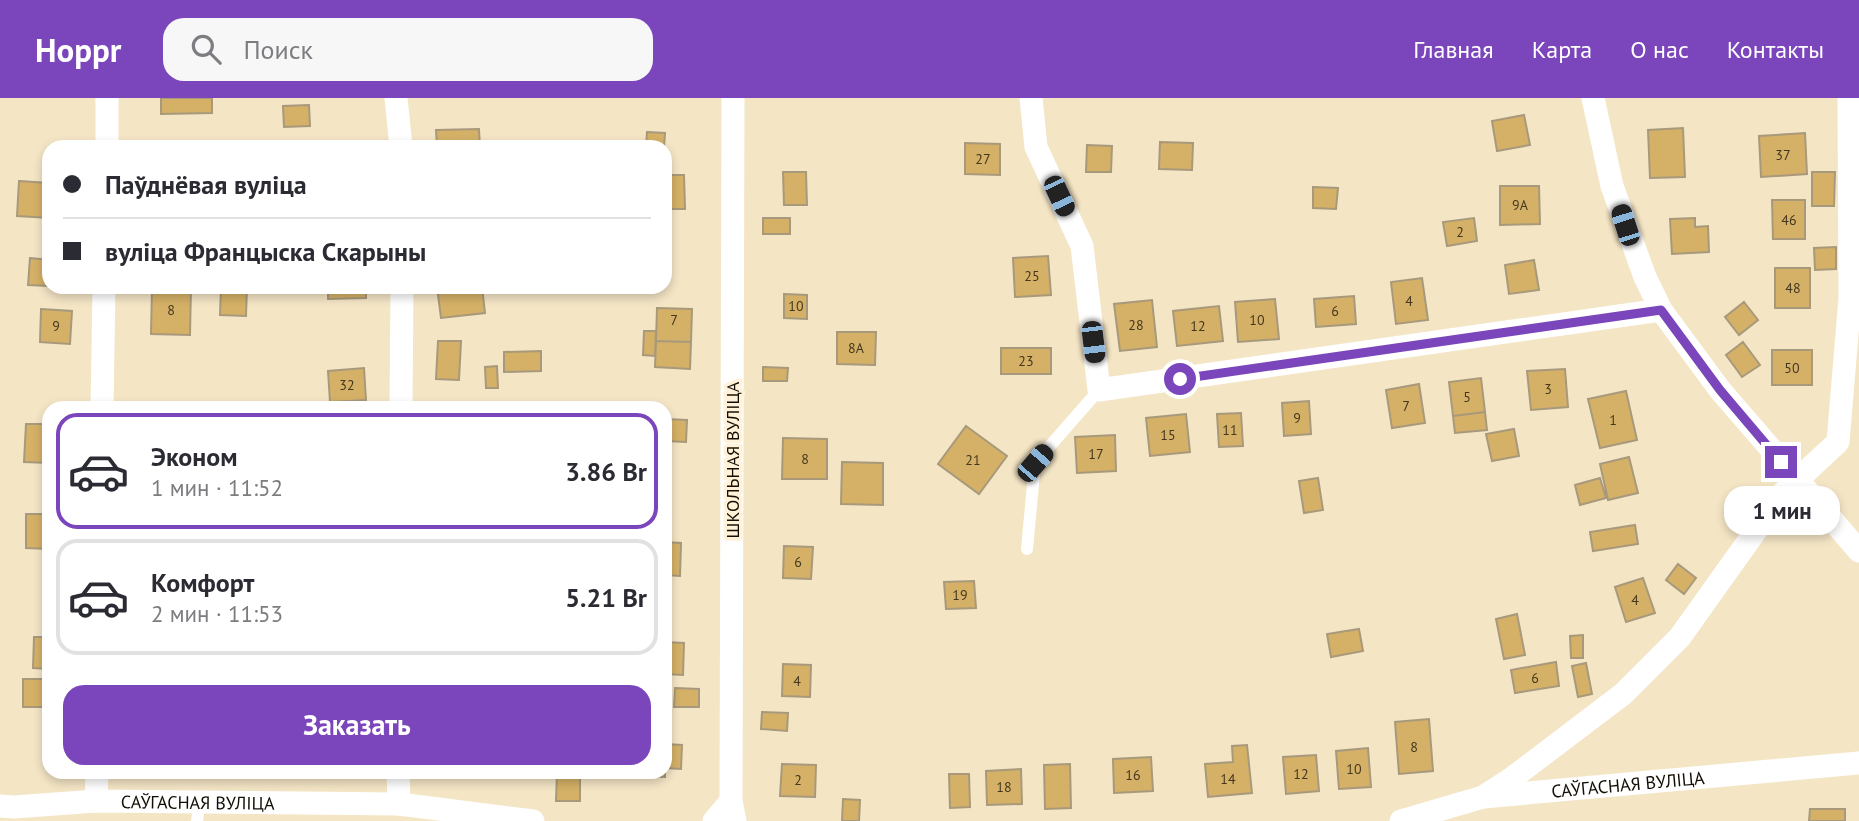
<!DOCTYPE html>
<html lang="ru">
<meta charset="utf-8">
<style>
:root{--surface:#fff;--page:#f7f7f7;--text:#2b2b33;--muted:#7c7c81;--line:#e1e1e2;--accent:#7b45bc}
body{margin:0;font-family:"PT Sans",sans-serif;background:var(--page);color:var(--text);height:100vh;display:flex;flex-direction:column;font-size:26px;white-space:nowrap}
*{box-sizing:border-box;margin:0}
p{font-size:23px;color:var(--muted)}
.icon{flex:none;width:38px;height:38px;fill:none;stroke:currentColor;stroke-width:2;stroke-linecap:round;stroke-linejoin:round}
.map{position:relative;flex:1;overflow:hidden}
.side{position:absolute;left:42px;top:303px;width:630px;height:378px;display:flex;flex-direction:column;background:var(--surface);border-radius:21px;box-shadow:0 4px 10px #0003}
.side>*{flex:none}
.guide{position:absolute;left:42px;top:42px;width:630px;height:154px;border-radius:21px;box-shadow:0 4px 10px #0003;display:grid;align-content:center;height:154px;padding:0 21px;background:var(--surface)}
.end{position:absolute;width:32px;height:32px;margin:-16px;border:9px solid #7b45bc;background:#fff;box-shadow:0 0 0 4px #fff}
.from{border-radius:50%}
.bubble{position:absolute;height:49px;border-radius:21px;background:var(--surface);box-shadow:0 4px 10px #0003;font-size:23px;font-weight:600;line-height:49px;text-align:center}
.car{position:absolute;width:21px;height:42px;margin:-21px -10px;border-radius:9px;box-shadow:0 0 5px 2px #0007;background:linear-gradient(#222 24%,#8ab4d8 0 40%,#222 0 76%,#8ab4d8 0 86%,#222 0)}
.guide b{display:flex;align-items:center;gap:24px;height:66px;font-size:26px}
.guide b+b{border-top:2px solid var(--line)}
.guide i{width:18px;height:18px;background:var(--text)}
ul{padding:12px 0 0;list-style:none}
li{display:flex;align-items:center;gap:21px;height:116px;margin:0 14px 10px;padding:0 7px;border:4px solid var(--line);border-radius:21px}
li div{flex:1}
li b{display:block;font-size:26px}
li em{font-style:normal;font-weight:600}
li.selected{border-color:var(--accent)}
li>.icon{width:63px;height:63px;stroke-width:1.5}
.primary-button{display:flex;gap:14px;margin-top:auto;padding:14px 21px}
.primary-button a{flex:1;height:80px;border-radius:21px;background:var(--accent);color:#fff;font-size:28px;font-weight:600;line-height:80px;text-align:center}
header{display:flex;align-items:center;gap:42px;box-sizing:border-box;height:98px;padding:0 35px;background:var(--accent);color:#fff}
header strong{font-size:33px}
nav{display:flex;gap:38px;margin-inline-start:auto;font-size:24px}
.search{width:490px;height:63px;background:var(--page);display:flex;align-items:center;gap:18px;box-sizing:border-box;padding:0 24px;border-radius:21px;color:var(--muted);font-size:26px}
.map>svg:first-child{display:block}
</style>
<header>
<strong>Hoppr</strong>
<div class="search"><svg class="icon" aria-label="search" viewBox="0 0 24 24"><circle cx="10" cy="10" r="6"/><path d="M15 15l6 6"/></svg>Поиск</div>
<nav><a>Главная</a><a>Карта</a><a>О нас</a><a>Контакты</a></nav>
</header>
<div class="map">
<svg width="1859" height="723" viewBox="0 0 1859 723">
<rect width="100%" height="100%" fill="#f4e5c5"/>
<path fill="#d5b167" stroke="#a8997c" stroke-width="2" d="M161,0h51v15l-51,1z
M309,7l1,21 -26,1 -1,-21z
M1524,17l6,30 -33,6 -5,-30z
M1683,30l2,49 -35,1 -2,-48z
M479,31l1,18h-43l-1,-17z
M647,34l18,1 -1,14h-18z
M1805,35l2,41 -46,3 -2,-41z
M1160,44l33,1 -1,27 -33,-1z
M965,45l35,1v31l-35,-1z
M1087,47l25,1 -1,26h-25z
M783,74h23l1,33h-23z
M1812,74h23l-1,34h-22z
M665,77h19l1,34h-20z
M19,83l30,2v35l-32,-2z
M1500,88h39l1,38 -40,1z
M1313,89l25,1 -2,21 -23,-1z
M1772,102h33v39h-32z
M763,120h27v16h-27z
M1474,120l3,23 -30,5 -4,-24z
M1695,120v9l13,-1 1,26 -37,2 -2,-35z
M1836,149v22l-21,1 -1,-22z
M1048,158l3,39 -36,2 -2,-39z
M30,160l19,2v26l-21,-1z
M1534,162l5,30 -30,4 -4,-29z
M1775,170h35v40h-35z
M1422,180l6,42 -32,4 -5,-42z
M152,189h39l-1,48 -39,-1z
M221,189h26l-1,29 -26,-1z
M328,189h38v11l-38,1z
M437,189h45l3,26 -44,5z
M784,196l23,1v24l-23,-1z
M1354,198l2,28 -40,3 -2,-28z
M1275,201l4,40 -41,3 -3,-40z
M1152,202l5,47 -37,4 -6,-47z
M1744,204l14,18 -19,15 -14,-18z
M1219,208l4,35 -46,5 -4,-35z
M657,210l35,1 -1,33 -35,-1z
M41,211l31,2 -2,33 -30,-2z
M644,233h12l-1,25 -12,-1z
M837,234h39l-1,33 -38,-1z
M438,243h23l-2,39 -23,-1z
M656,243l35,1 -1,27 -35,-2z
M1743,244l17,23 -18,12 -16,-22z
M1001,250h50v26h-50z
M1772,252h40v35h-40z
M541,253v20l-37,1v-20z
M497,268l1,22h-12l-1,-21z
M763,269l25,1 -1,13h-24z
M364,270l2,32 -36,2 -2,-31z
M1565,271l3,38 -37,3 -4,-39z
M1481,280l4,34 -32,4 -4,-34z
M1419,286l6,39 -33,5 -6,-38z
M1626,293l11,49 -37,8 -12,-49z
M1309,303l2,33 -27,2 -2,-33z
M1485,314l2,18 -32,3 -2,-17z
M1241,315l2,33 -24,1 -2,-33z
M1186,316l4,38 -40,4 -4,-38z
M665,321l22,1 -1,22 -21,-1z
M26,326h23v39l-25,-1z
M966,328l41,30 -28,38 -41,-30z
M1514,331l5,27 -27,5 -6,-27z
M1115,337l1,36 -39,2 -2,-36z
M783,340l44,1v40h-45z
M1629,359l9,36 -30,7 -8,-36z
M842,364l41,1v42l-42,-1z
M1318,380l5,32 -19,3 -5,-32z
M1600,380l6,20 -26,7 -5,-20z
M26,416h23v35l-23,-1z
M1635,427l3,19 -45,7 -3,-19z
M665,444l16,1 -1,33 -15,-1z
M784,448l29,1 -2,32 -28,-1z
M1678,466l18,14 -12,16 -18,-14z
M1643,480l12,35 -29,9 -11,-35z
M974,483l2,27 -30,1 -2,-27z
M1517,516l8,41 -21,4 -8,-40z
M1359,531l4,22 -32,6 -4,-23z
M1583,537v23h-12l-1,-22z
M34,539h15v32l-16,-1z
M665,544l19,1 -1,32 -18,-1z
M1556,564l3,24 -44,7 -4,-23z
M1586,565l6,31 -14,3 -6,-31z
M783,566l28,1 -1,32 -28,-1z
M23,581h26v28h-26z
M675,590l24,1v18h-25z
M762,614l26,1 -1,18 -26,-2z
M1429,621l4,52 -34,3 -4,-52z
M665,646l17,1 -1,24 -16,-1z
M1247,647l5,48 -44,4 -3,-33 28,-2 -1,-16z
M1368,650l3,39 -32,2 -3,-38z
M1316,657l3,36 -33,3 -3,-37z
M1151,659l2,34 -39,2 -1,-34z
M782,666l34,1 -1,32 -35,-1z
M1070,666l1,44 -26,1 -1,-44z
M1021,671l1,35 -35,1 -1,-34z
M557,674h23v29h-24z
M630,674h35v5l-35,-1z
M949,676h20l1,33 -20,1z
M843,701l17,1 -1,21h-17z
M1810,711h35v12h-36z"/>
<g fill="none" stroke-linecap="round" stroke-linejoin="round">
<path stroke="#fff" stroke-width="12" d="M1027,451l8,-86 64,-73
M197,723l3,-19"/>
<g stroke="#fff" stroke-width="23">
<path d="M396,0l5,49"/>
<path d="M733,0l-2,703 4,20"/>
<path d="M1031,0l5,49 46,99 17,144 562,-80"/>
<path d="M1593,0l19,88 33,91 16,33 59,80 139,161"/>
<path d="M107,49v-49"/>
<path d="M102,310l2,-121"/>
<path d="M401,310l1,-121"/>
<path d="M398,674l1,32"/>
<path d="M1483,699l28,-18 112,-85 57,-57 102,-143 56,-52 12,-144 -1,-200"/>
<path d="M96,703l1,-29"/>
<path id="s1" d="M0,708l14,1 82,-6 303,3 134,17"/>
<path d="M714,723l17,-20"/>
<path id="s2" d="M1401,723l82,-24 376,-34"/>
</g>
</g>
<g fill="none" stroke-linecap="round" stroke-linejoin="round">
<path stroke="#7b45bc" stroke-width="9" d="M1180,281l481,-69 59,80 61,72"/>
</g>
<g text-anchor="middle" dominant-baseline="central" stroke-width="7" stroke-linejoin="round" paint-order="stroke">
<g font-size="14" fill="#44371d">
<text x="1783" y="57">37</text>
<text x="983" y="61">27</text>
<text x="1520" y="107">9А</text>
<text x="1789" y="122">46</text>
<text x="1460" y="134">2</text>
<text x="1032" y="178">25</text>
<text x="1793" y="190">48</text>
<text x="1409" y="203">4</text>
<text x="796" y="208">10</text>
<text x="171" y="212">8</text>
<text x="1335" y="213">6</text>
<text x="674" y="222">7</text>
<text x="1257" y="222">10</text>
<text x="1136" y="227">28</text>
<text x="56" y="228">9</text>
<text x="1198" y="228">12</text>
<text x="856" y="250">8А</text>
<text x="1026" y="263">23</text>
<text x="1792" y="270">50</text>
<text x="347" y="287">32</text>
<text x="1548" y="291">3</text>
<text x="1467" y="299">5</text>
<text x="1406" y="308">7</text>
<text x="1297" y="320">9</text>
<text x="1613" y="322">1</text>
<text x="1230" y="332">11</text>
<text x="1168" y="337">15</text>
<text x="1096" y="356">17</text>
<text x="805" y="361">8</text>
<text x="973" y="362">21</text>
<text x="798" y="464">6</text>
<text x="960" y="497">19</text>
<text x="1635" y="502">4</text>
<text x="1535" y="580">6</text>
<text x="797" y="583">4</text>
<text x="1414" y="649">8</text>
<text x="1354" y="671">10</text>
<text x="1301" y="676">12</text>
<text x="1133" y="677">16</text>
<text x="1228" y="681">14</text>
<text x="798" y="682">2</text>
<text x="1004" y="689">18</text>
</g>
<g font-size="18" fill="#130e04" stroke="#fff2d9">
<text transform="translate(732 362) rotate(-90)">ШКОЛЬНАЯ ВУЛІЦА</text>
<text stroke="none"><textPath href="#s2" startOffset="231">САЎГАСНАЯ ВУЛІЦА</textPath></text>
<text stroke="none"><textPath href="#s1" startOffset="198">САЎГАСНАЯ ВУЛІЦА</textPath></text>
</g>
</g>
</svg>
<i class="end from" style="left:1180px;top:281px"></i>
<i class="end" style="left:1781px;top:364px"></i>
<div class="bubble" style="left:1724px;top:388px;width:116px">1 мин</div>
<i class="car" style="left:1059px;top:98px;rotate:155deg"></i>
<i class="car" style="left:1625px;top:127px;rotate:342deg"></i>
<i class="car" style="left:1093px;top:244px;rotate:173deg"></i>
<i class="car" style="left:1035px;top:365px;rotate:41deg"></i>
<div class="guide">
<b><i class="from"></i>Паўднёвая вуліца</b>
<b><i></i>вуліца Францыска Скарыны</b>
</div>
<section class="side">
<ul>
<li class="selected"><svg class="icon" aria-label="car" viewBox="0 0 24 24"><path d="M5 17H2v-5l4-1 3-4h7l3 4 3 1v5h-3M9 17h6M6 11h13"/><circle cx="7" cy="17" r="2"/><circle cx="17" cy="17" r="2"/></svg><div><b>Эконом</b><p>1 мин · 11:52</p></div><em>3.86 Br</em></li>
<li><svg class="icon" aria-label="car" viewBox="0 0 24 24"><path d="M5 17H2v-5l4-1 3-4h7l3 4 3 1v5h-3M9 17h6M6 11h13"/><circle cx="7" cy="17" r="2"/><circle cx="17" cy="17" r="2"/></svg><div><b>Комфорт</b><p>2 мин · 11:53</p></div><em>5.21 Br</em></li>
</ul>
<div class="primary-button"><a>Заказать</a></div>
</section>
</div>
